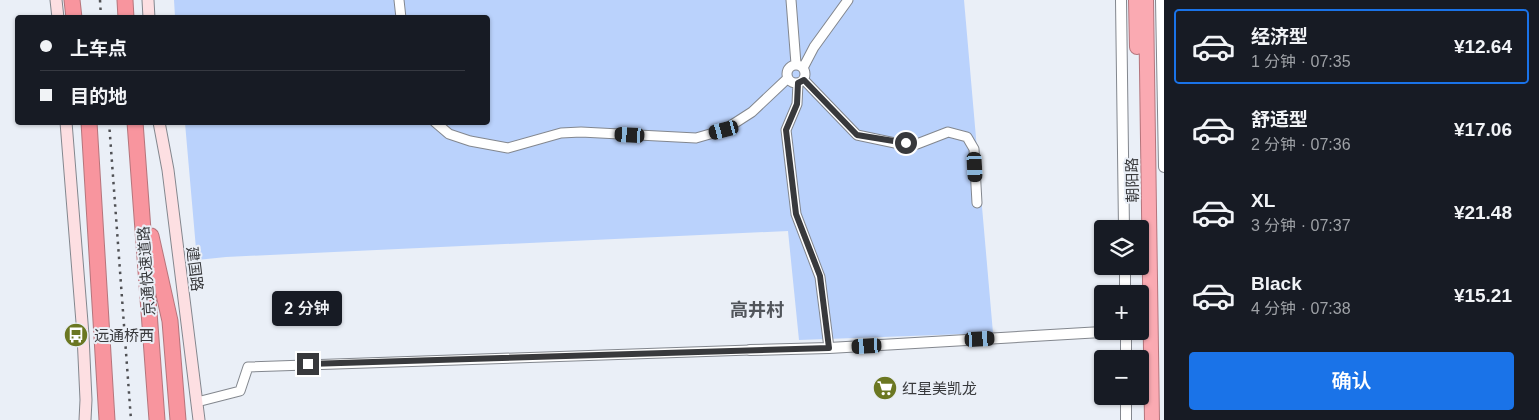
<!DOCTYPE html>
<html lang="zh">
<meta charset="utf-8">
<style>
:root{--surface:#171b24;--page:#20242c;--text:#f1f3f6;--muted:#9ea1a6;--line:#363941;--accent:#1a73e8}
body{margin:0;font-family:Helvetica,"Noto Sans SC",sans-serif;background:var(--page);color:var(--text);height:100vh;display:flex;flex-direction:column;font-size:19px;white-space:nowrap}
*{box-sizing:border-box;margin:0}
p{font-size:16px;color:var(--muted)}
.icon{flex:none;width:28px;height:28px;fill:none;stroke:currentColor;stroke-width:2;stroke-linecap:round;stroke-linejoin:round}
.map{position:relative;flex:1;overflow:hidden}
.sheet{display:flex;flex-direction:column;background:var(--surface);width:375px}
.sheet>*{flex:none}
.hud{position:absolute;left:15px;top:15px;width:475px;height:110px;border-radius:5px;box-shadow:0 1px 4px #0004;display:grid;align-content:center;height:110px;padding:0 25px;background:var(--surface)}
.tools{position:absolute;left:1094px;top:220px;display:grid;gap:10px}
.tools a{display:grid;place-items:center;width:55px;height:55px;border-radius:5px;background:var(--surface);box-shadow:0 1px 4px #0004;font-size:25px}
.end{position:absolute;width:22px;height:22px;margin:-11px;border:6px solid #38393c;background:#fff;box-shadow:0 0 0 2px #fff}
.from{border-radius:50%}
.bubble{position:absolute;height:35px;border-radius:5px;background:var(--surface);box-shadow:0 1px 4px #0004;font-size:16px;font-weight:600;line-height:35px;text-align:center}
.car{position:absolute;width:15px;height:30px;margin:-15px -8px;border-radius:6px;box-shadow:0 0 4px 1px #0007;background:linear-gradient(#222 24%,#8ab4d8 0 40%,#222 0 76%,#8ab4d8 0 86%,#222 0)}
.hud b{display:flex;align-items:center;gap:18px;height:48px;font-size:19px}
.hud b+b{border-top:1px solid var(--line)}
.hud i{width:12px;height:12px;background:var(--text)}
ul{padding:9px 0 0;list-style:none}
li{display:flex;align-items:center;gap:15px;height:75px;margin:0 10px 8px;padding:0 15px;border:2px solid transparent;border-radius:5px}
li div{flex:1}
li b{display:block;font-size:19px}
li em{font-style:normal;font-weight:600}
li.on{border-color:var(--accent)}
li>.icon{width:45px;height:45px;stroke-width:1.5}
.action{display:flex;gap:10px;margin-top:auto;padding:10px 25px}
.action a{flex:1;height:58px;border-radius:5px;background:var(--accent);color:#fff;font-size:20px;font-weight:600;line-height:58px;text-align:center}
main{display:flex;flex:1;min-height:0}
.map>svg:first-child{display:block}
</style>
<main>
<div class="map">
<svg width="1164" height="420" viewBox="0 0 1164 420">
<rect width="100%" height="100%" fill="#eaeff7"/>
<path fill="#bad2fc" d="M174,0h790l29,333 -194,7 -11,-109 -562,26 -29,3 -12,-137 303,-1v-104l-313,-1z"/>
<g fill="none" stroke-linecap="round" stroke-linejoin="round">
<g stroke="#83878e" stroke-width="11">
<path id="minor" d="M399,0l2,18
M791,0l5,64
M787 74a9 9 0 1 1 18 0a9 9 0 1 1-18 0Z
M803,68l11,-21 34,-47
M804,80l53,55 38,8 22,1 31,-12 19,5 7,12 3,54
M798,83l-1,21 -11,26 10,84 24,63 9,71
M435,122l14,12 21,7 38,7 53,-15 20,-1 115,6 28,-8 28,-18 36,-34
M197,402l43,-11 8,-24 502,-17"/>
</g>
<g stroke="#83878e" stroke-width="12">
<path id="tertiary" d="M1121,0l3,229
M1161,0l3,167
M1125,266v28
M1126,331v28
M750,350l79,-2 290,-17
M1126,396v24"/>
</g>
<g stroke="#83878e" stroke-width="13">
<path id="secondary" d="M56,0l2,18
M148,0l1,18
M66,122l17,213 3,65 -1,20
M159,122l9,48 31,250"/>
</g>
<g stroke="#b5757c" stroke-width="16">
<path id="trunk" d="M1136,0l1,47
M1146,0l6,420"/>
</g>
<g stroke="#b5757c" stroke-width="17">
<path id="motorway" d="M72,0l2,18
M125,0l1,18
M89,122l18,298
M135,122l22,298
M151,236l19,85 8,99"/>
</g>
<use href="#minor" stroke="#fff" stroke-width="9"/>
<use href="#tertiary" stroke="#fff" stroke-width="10"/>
<use href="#secondary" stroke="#fddfe2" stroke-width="11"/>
<use href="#trunk" stroke="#faaab2" stroke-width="14"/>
<use href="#motorway" stroke="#f8959e" stroke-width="15"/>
<path stroke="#505155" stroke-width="2.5" stroke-dasharray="2.5 5" stroke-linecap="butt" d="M100,0l1,18
M109,122l22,298"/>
</g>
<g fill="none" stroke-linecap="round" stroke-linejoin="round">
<path stroke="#38393c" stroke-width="6" d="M308,364l521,-16 -9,-72 -24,-62 -10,-84 11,-26 1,-21 6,-3 53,55 49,8"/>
</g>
<defs>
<g id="bus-disc" transform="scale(1.25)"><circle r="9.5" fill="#6b7722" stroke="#eaeff7"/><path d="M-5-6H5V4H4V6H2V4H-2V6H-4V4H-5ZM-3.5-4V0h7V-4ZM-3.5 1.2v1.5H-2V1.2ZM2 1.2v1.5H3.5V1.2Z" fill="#fff"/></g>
<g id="supermarket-disc" transform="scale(1.25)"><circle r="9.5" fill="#6b7722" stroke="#eaeff7"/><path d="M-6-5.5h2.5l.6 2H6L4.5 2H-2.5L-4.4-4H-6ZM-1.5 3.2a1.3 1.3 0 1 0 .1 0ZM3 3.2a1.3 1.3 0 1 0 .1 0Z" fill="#fff"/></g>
</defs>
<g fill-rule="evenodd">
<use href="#bus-disc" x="76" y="335"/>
<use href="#supermarket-disc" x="885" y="388"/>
</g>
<g text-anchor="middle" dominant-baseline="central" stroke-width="4" stroke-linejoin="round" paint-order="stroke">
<g font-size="15" fill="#38393c" stroke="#eaeff7">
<text transform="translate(1132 180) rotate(-91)">朝阳路</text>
<text transform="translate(195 269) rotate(83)">建国路</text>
<text transform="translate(146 271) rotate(-94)">京通快速道路</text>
</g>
<g font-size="15" fill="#38393c" stroke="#eaeff7" text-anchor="start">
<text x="94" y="335">远通桥西</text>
<text x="902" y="388">红星美凯龙</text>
</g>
<g font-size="18" font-weight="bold" fill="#51555b" stroke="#eaeff7">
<text x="757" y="310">高井村</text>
</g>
</g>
</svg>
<div class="tools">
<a><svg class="icon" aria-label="layers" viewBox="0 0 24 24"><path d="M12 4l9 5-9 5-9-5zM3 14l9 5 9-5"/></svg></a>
<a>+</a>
<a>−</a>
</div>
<i class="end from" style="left:906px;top:143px"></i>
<i class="end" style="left:308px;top:364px"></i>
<div class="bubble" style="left:272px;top:291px;width:70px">2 分钟</div>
<i class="car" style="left:724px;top:130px;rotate:255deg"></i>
<i class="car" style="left:630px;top:135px;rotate:273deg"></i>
<i class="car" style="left:975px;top:167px;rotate:177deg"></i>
<i class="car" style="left:980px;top:339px;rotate:87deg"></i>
<i class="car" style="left:867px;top:346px;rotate:267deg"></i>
<div class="hud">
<b><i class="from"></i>上车点</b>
<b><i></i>目的地</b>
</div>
</div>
<section class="sheet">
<ul>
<li class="on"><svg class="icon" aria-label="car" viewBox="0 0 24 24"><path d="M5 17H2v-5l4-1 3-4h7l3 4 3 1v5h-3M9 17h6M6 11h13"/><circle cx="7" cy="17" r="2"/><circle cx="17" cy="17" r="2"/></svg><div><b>经济型</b><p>1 分钟 · 07:35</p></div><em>¥12.64</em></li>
<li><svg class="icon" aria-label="car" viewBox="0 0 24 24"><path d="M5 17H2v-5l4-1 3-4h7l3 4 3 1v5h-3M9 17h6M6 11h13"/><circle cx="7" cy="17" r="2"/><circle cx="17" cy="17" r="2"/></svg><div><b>舒适型</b><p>2 分钟 · 07:36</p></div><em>¥17.06</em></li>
<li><svg class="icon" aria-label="car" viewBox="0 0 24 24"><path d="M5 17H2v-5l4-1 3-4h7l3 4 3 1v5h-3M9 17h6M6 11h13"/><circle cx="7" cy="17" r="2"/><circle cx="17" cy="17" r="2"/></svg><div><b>XL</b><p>3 分钟 · 07:37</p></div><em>¥21.48</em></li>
<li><svg class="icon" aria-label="car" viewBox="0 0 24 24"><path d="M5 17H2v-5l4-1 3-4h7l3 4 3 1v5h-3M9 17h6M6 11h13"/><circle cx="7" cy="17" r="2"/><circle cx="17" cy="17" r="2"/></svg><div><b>Black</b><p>4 分钟 · 07:38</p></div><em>¥15.21</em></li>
</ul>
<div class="action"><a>确认</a></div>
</section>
</main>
